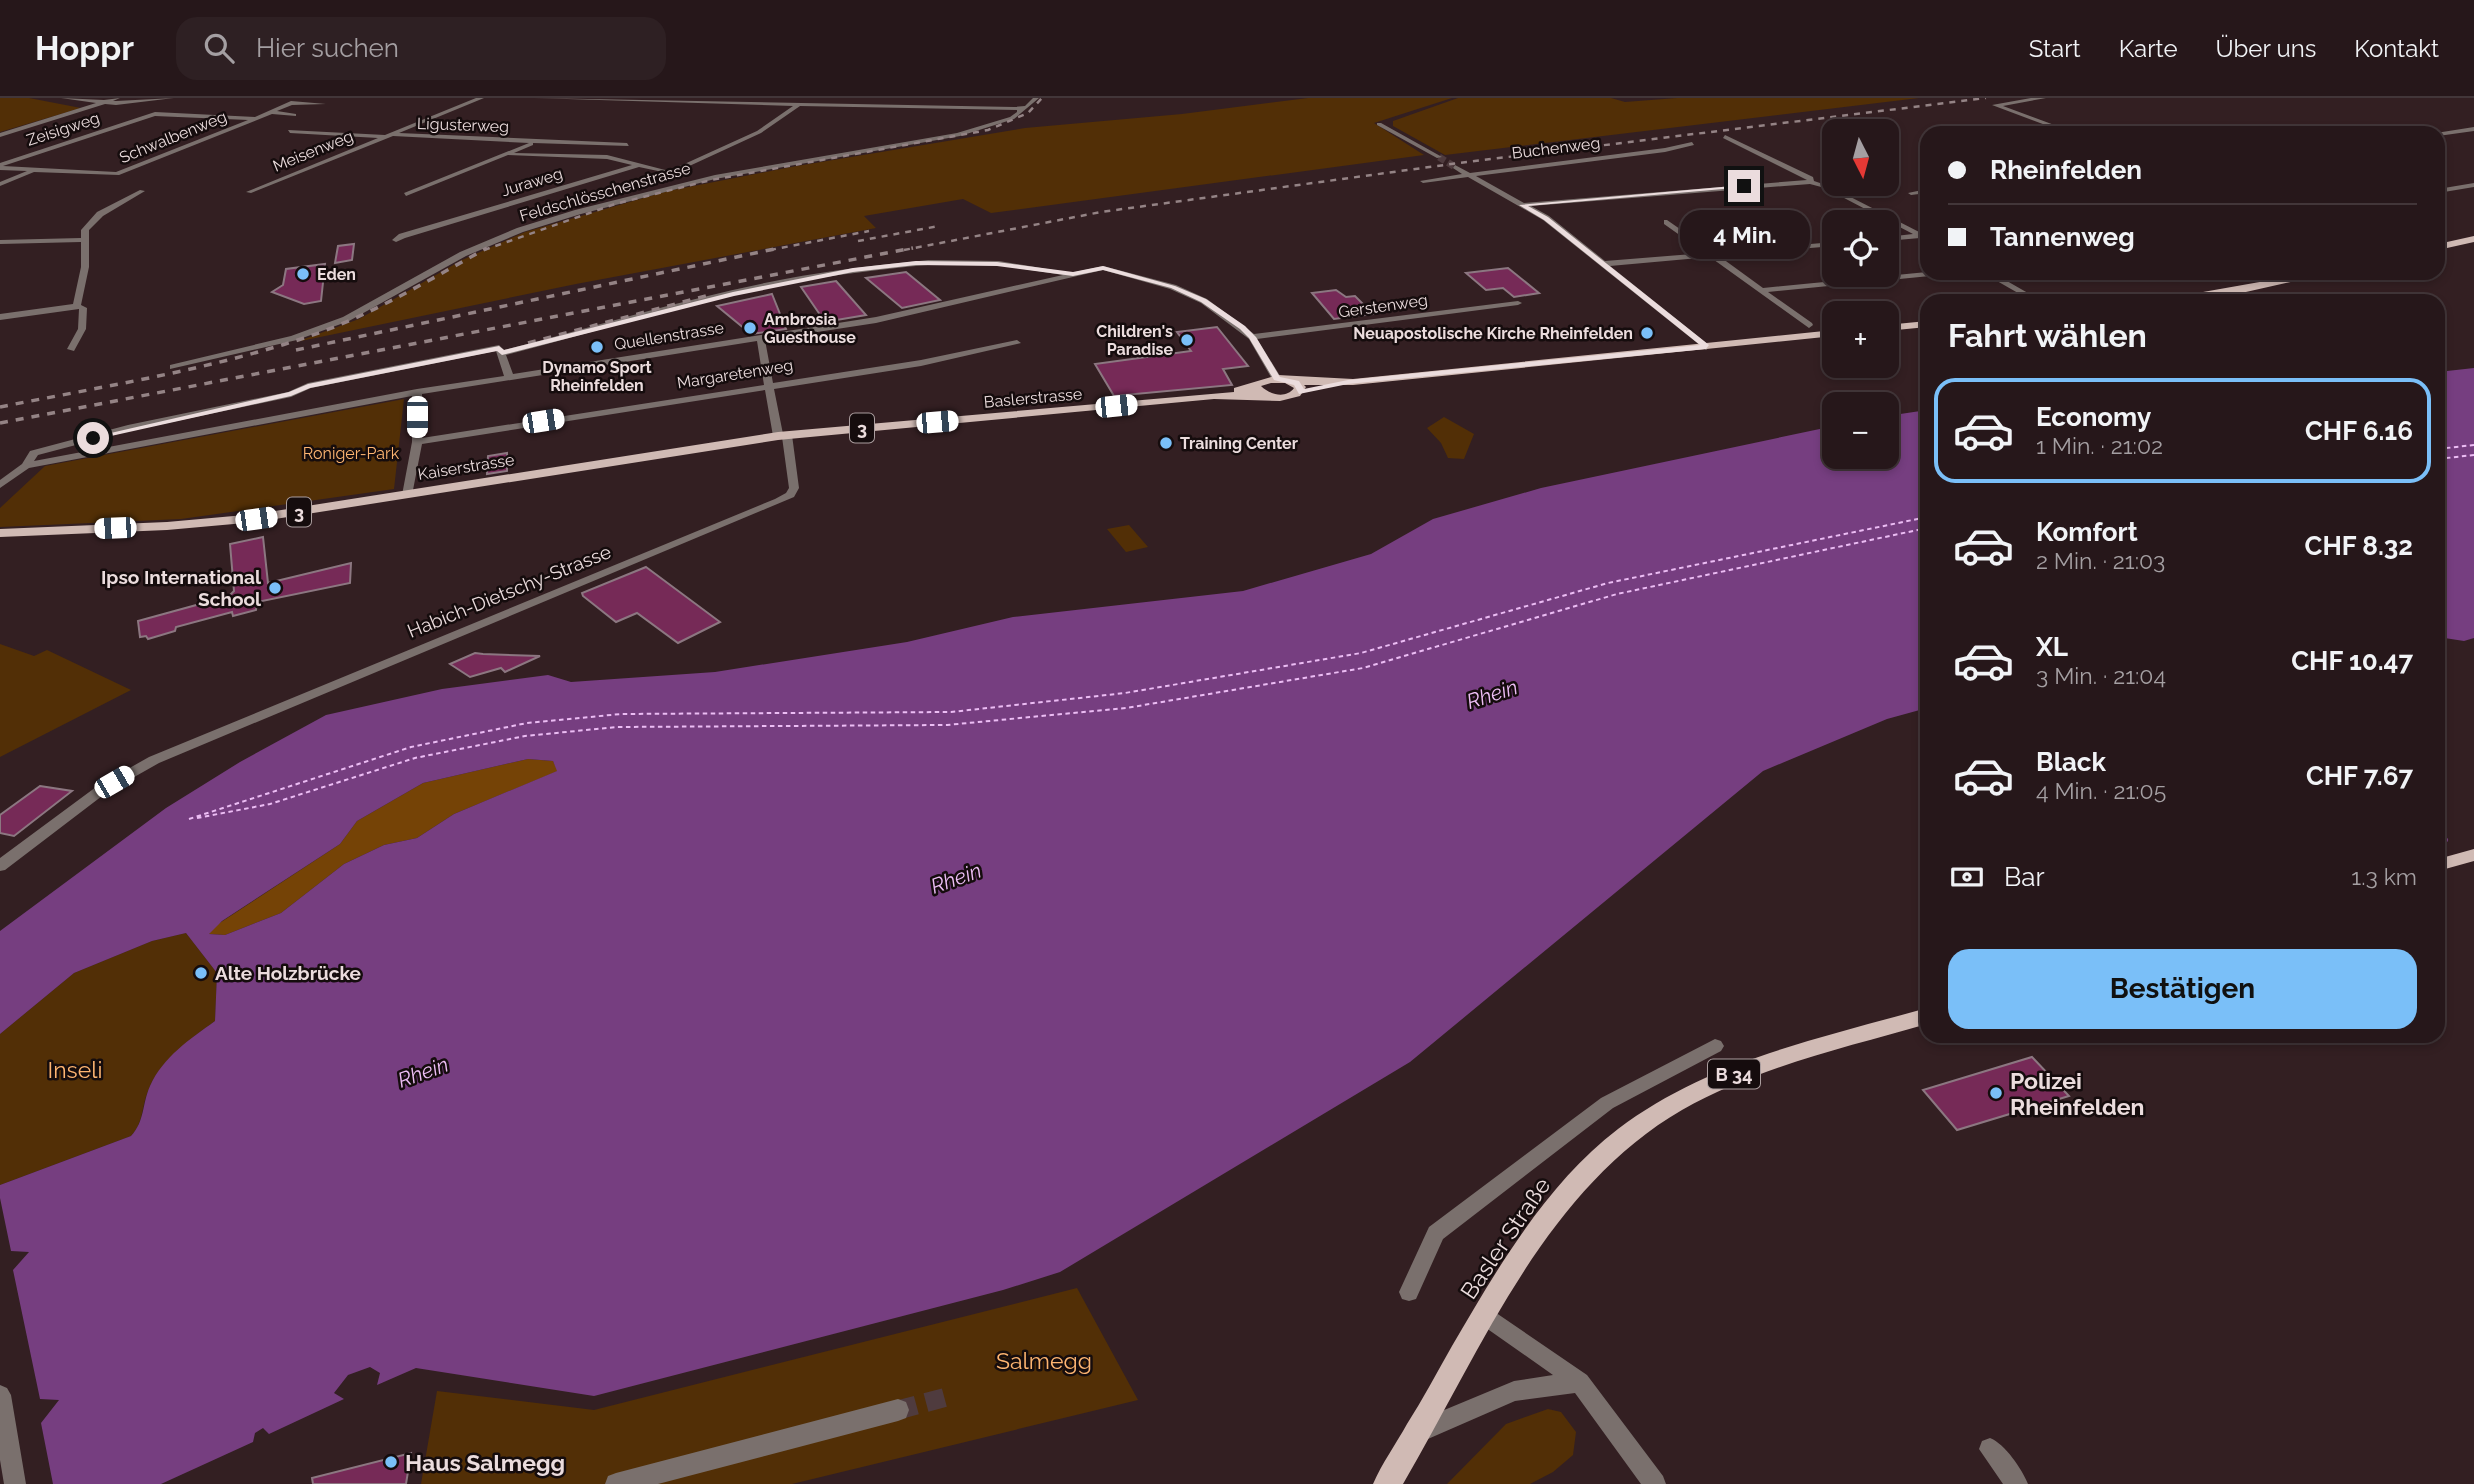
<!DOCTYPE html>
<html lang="de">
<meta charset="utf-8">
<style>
:root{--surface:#26171a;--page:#2e2023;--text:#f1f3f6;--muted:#a49fa2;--line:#423639;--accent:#7abff8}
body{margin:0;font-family:Raleway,sans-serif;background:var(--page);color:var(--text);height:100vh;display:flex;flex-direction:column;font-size:26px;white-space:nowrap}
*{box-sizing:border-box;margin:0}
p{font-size:23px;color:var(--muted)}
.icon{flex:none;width:38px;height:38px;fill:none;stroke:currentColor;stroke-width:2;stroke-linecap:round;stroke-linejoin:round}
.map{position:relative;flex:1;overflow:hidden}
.details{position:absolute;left:1920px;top:196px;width:525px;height:749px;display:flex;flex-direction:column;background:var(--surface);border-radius:21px;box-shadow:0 4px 10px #0003,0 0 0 2px var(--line)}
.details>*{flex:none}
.hud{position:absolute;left:1920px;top:28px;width:525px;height:154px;border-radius:21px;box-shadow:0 4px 10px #0003,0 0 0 2px var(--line);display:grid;align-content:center;height:154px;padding:0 28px;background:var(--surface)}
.needle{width:46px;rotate:174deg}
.fabs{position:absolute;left:1822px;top:21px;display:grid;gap:14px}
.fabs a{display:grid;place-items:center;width:77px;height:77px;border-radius:14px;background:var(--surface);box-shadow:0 4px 10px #0003,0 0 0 2px var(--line);font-size:35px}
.end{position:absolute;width:32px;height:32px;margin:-16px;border:9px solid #ebdcdd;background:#111;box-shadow:0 0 0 4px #111}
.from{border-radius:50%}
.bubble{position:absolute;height:49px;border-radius:21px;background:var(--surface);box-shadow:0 4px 10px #0003,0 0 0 2px var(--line);font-size:23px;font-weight:700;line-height:49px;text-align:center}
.car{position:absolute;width:21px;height:42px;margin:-21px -10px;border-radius:9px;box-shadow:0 0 5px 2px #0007;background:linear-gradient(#fff 24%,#345 0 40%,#fff 0 76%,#345 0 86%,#fff 0)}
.hud b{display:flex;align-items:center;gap:24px;height:66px;font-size:26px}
.hud b+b{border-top:2px solid var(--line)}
.hud i{width:18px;height:18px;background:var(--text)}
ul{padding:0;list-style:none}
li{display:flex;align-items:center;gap:21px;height:105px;margin:0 14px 10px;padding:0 14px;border:4px solid transparent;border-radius:21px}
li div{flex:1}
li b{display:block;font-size:26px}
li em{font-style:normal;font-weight:700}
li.on{border-color:var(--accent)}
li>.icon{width:63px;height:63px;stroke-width:1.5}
h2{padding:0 28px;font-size:32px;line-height:84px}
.pay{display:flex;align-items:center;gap:18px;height:77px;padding:0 28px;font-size:26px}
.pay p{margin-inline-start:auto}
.primary-button{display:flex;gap:14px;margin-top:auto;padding:14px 28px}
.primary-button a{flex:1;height:80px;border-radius:21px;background:var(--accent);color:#111;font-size:28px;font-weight:700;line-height:80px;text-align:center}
header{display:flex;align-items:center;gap:42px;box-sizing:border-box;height:98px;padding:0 35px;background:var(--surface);border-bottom:2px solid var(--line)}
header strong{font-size:33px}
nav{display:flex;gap:38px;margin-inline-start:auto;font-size:24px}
.search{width:490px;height:63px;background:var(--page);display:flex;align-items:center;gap:18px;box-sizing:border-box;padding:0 24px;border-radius:21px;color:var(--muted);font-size:26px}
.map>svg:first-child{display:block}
</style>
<header>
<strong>Hoppr</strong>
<div class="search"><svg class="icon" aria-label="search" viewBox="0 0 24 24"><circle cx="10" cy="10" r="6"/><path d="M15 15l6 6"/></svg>Hier suchen</div>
<nav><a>Start</a><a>Karte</a><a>Über uns</a><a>Kontakt</a></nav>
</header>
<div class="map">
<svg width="2474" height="1386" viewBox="0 0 2474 1386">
<rect width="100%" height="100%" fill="#331f22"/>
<path fill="#522f06" d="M0,0h29l52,10 -81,24z
M1308,0h144l-78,25 50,32 -433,58 -28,-14 -99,17 12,12 -300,56 -280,58 63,-23 103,-59 63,-28 143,-41 123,-24 234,-39 157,-14z
M1458,0h153l14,4 52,-4h242l-474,57 -52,-29v-5z
M404,301l-10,90 -213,30 -181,8v-19l45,-42z
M1444,319l30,17 -10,25 -16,-1 -7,-15 -14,-15z
M1129,427l19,22 -22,5 -19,-23z
M0,546l34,12 13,-6 84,40 -131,67z
M186,835l31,40 -2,48c-25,18 -56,40 -67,70 -7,17 -4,31 -17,45l-131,49v-151l74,-61 78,-32z
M1077,1190l61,112 -346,84h-371l16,-93 157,19z
M1548,1311l13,3 15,20 -3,23 -20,17 -23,12h-83l59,-60z"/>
<path fill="#754306" d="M528,661l25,2 5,10 -104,43 -37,24 -33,7 -40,19 -63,49 -56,22 -16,-1 3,-6 128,-84 17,-23 66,-38z"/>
<path fill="#763e80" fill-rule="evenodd" d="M2474,270v270l-10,3 -26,-4v-265z
M1927,312v298l-40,11 -124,52 -353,291 -350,210 -57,18 -409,106 -178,-28 -39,17 3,-12 -10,-6 -22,8 -14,18 10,6 -75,35 -6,-6 -8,5 -2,9 -92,42h-161v-299l131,-49c14,-15 11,-32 19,-50 13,-29 40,-47 65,-65l2,-48 -31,-40 -34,8 -78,32 -74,61v-103l166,-123 74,-46 86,-47 116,-26 106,-14 23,7 144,-10 192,-30 106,-25 230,-26 128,-37 62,-35 108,-31 293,-62v31h52l1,-41zM528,661l25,2 4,10 -103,43 -37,24 -33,7 -40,19 -63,49 -56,22 -16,-1 13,-13 118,-77 17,-23 66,-38z"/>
<path fill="#331f22" d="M0,1100l11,53 18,1 -16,18 27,129 19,1 -18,23 12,61h-53z"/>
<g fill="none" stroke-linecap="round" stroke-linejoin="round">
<path stroke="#763e80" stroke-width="6" d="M2438,737l7,5"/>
<path stroke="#ecbdf4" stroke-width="2" stroke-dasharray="4.5 3.5" stroke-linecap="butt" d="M2438,351l36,-4
M2438,361l36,-4
M197,720l73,-14 145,-46 110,-22 92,-9 330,-2 179,-17 237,-40 254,-74 310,-66
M189,721l222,-72 116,-24 94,-9 330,-2 174,-19 236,-40 247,-70 319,-66"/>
</g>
<path fill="#762a57" stroke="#8c7781" stroke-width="2" d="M354,146l-2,16 -17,3 3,-17z
M325,166l-4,37 -17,3 -32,-12 11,-7 3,-16z
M1508,170l31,25 -25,4 -11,-9 -17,2 -20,-17z
M906,174l34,28 -38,8 -36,-30z
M836,183l30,34 -41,7 -24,-35z
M1336,192l10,7 9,-1 18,18 -39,5 -22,-26z
M772,196l14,35 -35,5 -34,-28z
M1217,229l31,39 -25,3 9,16 -118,11 -19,-32 96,-13 -14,-19z
M507,355v18l-20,3 1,-18z
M263,439l5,46 83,-20 -1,20 -93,19 -1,8 -23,6 -1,-4 -56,15 -1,4 -27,8 -2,-3 -6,1 -2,-16 91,-25 5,-5 -4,-47z
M646,469l74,55 -42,21 -41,-30 -21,9 -33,-26 -1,-3z
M475,555l8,1 57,2 -35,16 -4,-4 -31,9 -20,-13z
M40,688l32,5 -58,45 -14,-3v-18z
M2032,959l37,39 -112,34 -34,-40z
M411,1355l-5,31h-93l-1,-6z"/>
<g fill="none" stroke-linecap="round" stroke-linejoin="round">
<path stroke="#4f3b3e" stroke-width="7" stroke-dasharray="7 3.5" stroke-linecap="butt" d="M1439,59l16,10"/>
<path stroke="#4f3b3e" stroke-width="19" stroke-dasharray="19 10" stroke-linecap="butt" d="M898,1312l56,-15"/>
<path fill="#7a706d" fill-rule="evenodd" d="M61,0l43,2 16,-2 -7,3h3l58,-3 -58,7 -11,-1 -105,33v-4l96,-30z
M476,0h8l-85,35 228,10 2,3 -96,-3v2l-19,8 93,2 62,16 88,-40 36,-25 -259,-8 480,9 11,-1 8,-8h6l-25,21 -54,17 -245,43 -134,35 -58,18 -57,24 -117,65 -52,19 -127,29v-4l121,-29 52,-19 117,-65 57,-24 58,-18 140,-35 242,-42 53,-16 7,-5v-2l-217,-4 -39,27 -89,41 -33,-7 -234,71 -9,4 -4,-2 7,-6 233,-69 -25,-6 -99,-4 -102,41 -2,-3 125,-50 -136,-7 -142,57 -5,-1 132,-54 -88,-5 -2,-3 97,5z
M2031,0h15l-43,8 73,27h-9l-75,-28z
M291,3l35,3 -34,1 -15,6 19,3v2l-24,-2 -153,61 -85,-3 -34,14v-4l27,-11 -27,-1v-7l155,-51 100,5zM155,18l93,4 -132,52 -113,-6z
M1377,25h4l61,34 -5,1 -60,-33z
M2474,29v4l-36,5 -2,-3z
M1725,37l88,42 1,4 15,5 98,50v5l-7,-3 -34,3v-4l27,-3 -88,-46 -15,-4 -279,22 18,10 56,45 100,-8 -41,-29v-4h3l46,32 121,-10v4l-115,10 44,32 164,-16 17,1 -4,2 -172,17 44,31 1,2 -4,3 -99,-71 -100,9 99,79 1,2 -4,3 -163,-130 -75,-43 -45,6 -3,-2 42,-7 -9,-6 2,-3 15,8 195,-25 27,-6 2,3 -29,7 -189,24 48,27 283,-23 -84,-42z
M2474,85v4l-36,6v-4z
M1927,91v4l-16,2 -3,-2z
M140,92l5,1 -42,25 -14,14v37l-8,38 6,3 -1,21 -12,22 -7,-2 11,-20 1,-20 -79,11v-6l73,-10 8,-37v-25l-81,2v-4l81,-2v-8l16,-18z
M928,162l71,1 72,12 32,-7 73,19 31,14 47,35 264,-33 4,2 -4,2 -261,34 25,40 -5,3 -5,-3 -23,-40 -48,-36 -31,-14 -67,-19 -227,53 -111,17 8,43 148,-23 96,-20 4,3 -100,23 -147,23 9,45 4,-2 5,3 7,53 -5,9 -635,266 -53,30 -101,77 -5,1v-13l96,-71 53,-30 626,-258 11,-6 3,-5 -7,-51 -4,2 -5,-3 -8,-46 -343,54 -10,51 -5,3 -5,-3 10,-53v-46l-383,72 -29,20v-8l22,-16 8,-13 98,-26 160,-33 20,-9 191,-38 5,5c93,-24 186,-53 281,-71 47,-9 95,-14 143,-19zM928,167h71l64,10 -187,42 -363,57 -7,-19c93,-24 185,-53 279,-71 48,-9 95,-15 143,-19zM757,243l7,44 -342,53v-44zM496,253l8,25 -87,13 -383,72 4,-6 91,-24 162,-34 20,-9z
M1983,175h10l49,28h-10z
M1715,941l6,2 3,5 -3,5 -108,57 -170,131 -27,60 -7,2 -7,-2 -3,-7 30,-65 172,-129z
M1486,1208l101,69 76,101 3,8h-25l-66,-91 -60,8 -94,41 -8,-3 -3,-8 3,-8 101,-42 39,-6 -74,-52 -3,-7 3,-7z
M0,1287l7,3 4,7 15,89h-22l-4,-24z
M898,1301l8,3 3,8 -3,8 -8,3 -240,63h-53l3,-8 8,-3z
M1990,1340c15,6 32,31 38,46h-25l-24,-35 3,-8z"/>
<path fill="#d0bab4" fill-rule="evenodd" d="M2474,138v6l-36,8v-6z
M2311,175h20l-94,21 -56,7h-29z
M1927,223v6l-41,4v-6z
M1834,232v6l-481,49h-49l2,2 -6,9 -20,5 -66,-2 -436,41 -522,82 -89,8 -167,7v-8l167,-7 89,-8 522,-82 456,-40v-4l44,-13 75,4zM1271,285h14l9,5c-8,11 -24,7 -33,-2z
M2474,751v12l-36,10v-12z
M1927,910v16c-83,24 -170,43 -245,86 -138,80 -202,243 -279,374h-30c9,-21 23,-40 34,-60 16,-25 30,-52 45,-78 45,-77 94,-162 166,-217 89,-68 203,-91 309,-121z"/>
<path stroke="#948385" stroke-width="2.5" stroke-dasharray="6 6" stroke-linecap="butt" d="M858,143l81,-15
M484,152l131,-46 96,-24 277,-50 40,-17 14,-15
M770,152l99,-19
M904,152l197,-38 358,-49 527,-65"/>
<path stroke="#948385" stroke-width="3.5" stroke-dasharray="8 8" stroke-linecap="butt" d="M528,245l185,-49
M296,252l483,-102
M0,309c100,-20 203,-36 301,-68 66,-21 126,-58 186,-91
M0,325l913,-175"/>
</g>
<path fill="#ebdcdd" d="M1744,87l2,2 -218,19 20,11 161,128 -3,4 -358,35 -49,10 -5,-9 -20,-5 -25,-42 -9,-9 -39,-27 -30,-14 -68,-18 -30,6 -76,-10 -81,-1 -63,7 -119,24 -232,59 -5,-4 -187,37 -19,8 -198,44 -4,-2 200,-46 19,-8 191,-38 5,4 229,-58 120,-24 63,-7 81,1 76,10 30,-6 72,20 31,13 39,27 11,11 24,40 19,4 5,8 44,-9 352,-35 -156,-125 -25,-15z"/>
<g fill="#7abff8" stroke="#150c0d" stroke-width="2.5">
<circle cx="303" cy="176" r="7"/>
<circle cx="750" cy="230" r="7"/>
<circle cx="1647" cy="235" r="7"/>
<circle cx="1187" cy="242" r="7"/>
<circle cx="597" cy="249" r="7"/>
<circle cx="1166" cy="345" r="7"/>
<circle cx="275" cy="490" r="7"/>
<circle cx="201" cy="875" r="7"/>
<circle cx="1996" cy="995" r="7"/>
<circle cx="391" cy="1364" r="7"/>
</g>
<g text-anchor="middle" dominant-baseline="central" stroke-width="5" stroke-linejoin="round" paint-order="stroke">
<g font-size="16" fill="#ebdcdd" stroke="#150c0d">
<text transform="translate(463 27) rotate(2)">Ligusterweg</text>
<text transform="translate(63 31) rotate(-18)">Zeisigweg</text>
<text transform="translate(173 39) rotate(-22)">Schwalbenweg</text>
<text transform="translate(1556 50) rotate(-7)">Buchenweg</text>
<text transform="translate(313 53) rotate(-22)">Meisenweg</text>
<text transform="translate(532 84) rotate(-17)">Juraweg</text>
<text transform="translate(605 94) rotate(-16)">Feldschlösschenstrasse</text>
<text transform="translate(1383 208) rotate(-8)">Gerstenweg</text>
<text transform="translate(669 238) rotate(-9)">Quellenstrasse</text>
<text transform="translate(735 276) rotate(-9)">Margaretenweg</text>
<text transform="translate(1033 300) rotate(-5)">Baslerstrasse</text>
<text transform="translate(466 369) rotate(-9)">Kaiserstrasse</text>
</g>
<g font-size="16" font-weight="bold" fill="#ebdcdd" stroke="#150c0d" text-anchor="start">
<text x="317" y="176">Eden</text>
<text x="764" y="221">Ambrosia<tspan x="764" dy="18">Guesthouse</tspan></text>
<text x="1173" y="233" text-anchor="end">Children's<tspan x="1173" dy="18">Paradise</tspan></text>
<text x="1633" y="235" text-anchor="end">Neuapostolische Kirche Rheinfelden</text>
<text x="597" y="269" text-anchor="middle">Dynamo Sport<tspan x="597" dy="18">Rheinfelden</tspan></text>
<text x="1180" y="345">Training Center</text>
</g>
<g font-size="16" fill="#feb571" stroke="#150c0d">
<text x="351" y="355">Roniger-Park</text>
</g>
<g fill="#150c0d" stroke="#ab9e9f" stroke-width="2">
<rect x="850" y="315.5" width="24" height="29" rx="5"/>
<rect x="287" y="399.5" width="24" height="29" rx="5"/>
<rect x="1708" y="961.5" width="52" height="29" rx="5"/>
</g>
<g font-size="18" font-weight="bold" fill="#ebdcdd">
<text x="862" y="330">3</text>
<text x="299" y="414">3</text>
<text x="1734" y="976">B 34</text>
</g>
<g font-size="19" font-weight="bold" fill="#ebdcdd" stroke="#150c0d" text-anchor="end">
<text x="261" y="479">Ipso International<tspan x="261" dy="22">School</tspan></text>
<text x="215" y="875" text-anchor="start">Alte Holzbrücke</text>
</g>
<g font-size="19" fill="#ebdcdd" stroke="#150c0d">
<text transform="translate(509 493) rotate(-22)">Habich-Dietschy-Strasse</text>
</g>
<g font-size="21" font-style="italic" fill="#ecbdf4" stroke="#150c0d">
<text transform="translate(1492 596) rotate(-18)">Rhein</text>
<text transform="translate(956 780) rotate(-20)">Rhein</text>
<text transform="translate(423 974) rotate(-20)">Rhein</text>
</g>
<g font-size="23" fill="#feb571" stroke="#150c0d">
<text x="75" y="971">Inseli</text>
<text x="1044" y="1262">Salmegg</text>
</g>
<g font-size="23" font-weight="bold" fill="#ebdcdd" stroke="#150c0d" text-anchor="start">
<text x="2010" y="982">Polizei<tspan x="2010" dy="26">Rheinfelden</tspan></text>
<text x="405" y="1364">Haus Salmegg</text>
</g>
<g font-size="23" fill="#ebdcdd" stroke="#150c0d">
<text transform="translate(1505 1140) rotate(-56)">Basler Straße</text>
</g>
</g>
</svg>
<div class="fabs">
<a><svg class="needle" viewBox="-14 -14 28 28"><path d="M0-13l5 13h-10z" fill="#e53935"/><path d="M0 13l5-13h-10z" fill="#a49fa2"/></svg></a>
<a><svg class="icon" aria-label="locate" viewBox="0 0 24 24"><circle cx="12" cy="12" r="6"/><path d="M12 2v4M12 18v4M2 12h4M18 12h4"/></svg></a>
<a>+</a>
<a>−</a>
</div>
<i class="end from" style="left:93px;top:340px"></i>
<i class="end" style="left:1744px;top:88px"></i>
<div class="bubble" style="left:1680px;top:112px;width:130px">4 Min.</div>
<i class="car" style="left:1116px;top:308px;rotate:84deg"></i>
<i class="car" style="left:417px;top:319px;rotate:180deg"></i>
<i class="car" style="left:543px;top:323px;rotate:81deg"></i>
<i class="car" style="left:937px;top:324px;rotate:85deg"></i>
<i class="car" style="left:256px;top:421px;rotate:82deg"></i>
<i class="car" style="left:115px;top:430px;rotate:268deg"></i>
<i class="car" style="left:114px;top:684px;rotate:60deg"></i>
<div class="hud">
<b><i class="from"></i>Rheinfelden</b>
<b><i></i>Tannenweg</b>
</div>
<section class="details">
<h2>Fahrt wählen</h2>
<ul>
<li class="on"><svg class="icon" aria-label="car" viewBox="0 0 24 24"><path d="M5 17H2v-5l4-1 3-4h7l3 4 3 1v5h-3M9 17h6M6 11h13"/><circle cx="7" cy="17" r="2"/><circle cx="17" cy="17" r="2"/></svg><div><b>Economy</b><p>1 Min. · 21:02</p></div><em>CHF 6.16</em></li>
<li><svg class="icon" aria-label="car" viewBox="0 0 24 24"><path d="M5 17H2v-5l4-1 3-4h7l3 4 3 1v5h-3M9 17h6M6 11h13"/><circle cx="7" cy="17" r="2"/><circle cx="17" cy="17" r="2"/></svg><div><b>Komfort</b><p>2 Min. · 21:03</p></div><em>CHF 8.32</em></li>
<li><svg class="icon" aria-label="car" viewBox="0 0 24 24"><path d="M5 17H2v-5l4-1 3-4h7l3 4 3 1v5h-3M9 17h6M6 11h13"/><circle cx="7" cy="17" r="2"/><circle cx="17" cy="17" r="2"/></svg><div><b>XL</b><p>3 Min. · 21:04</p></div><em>CHF 10.47</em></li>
<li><svg class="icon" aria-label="car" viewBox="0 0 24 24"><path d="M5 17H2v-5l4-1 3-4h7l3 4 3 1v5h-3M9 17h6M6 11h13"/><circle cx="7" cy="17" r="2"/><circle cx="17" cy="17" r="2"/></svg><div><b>Black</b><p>4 Min. · 21:05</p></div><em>CHF 7.67</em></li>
</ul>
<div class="pay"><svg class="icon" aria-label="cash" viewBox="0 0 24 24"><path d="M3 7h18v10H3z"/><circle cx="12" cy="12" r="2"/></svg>Bar<p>1.3 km</p></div>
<div class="primary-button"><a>Bestätigen</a></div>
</section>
</div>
